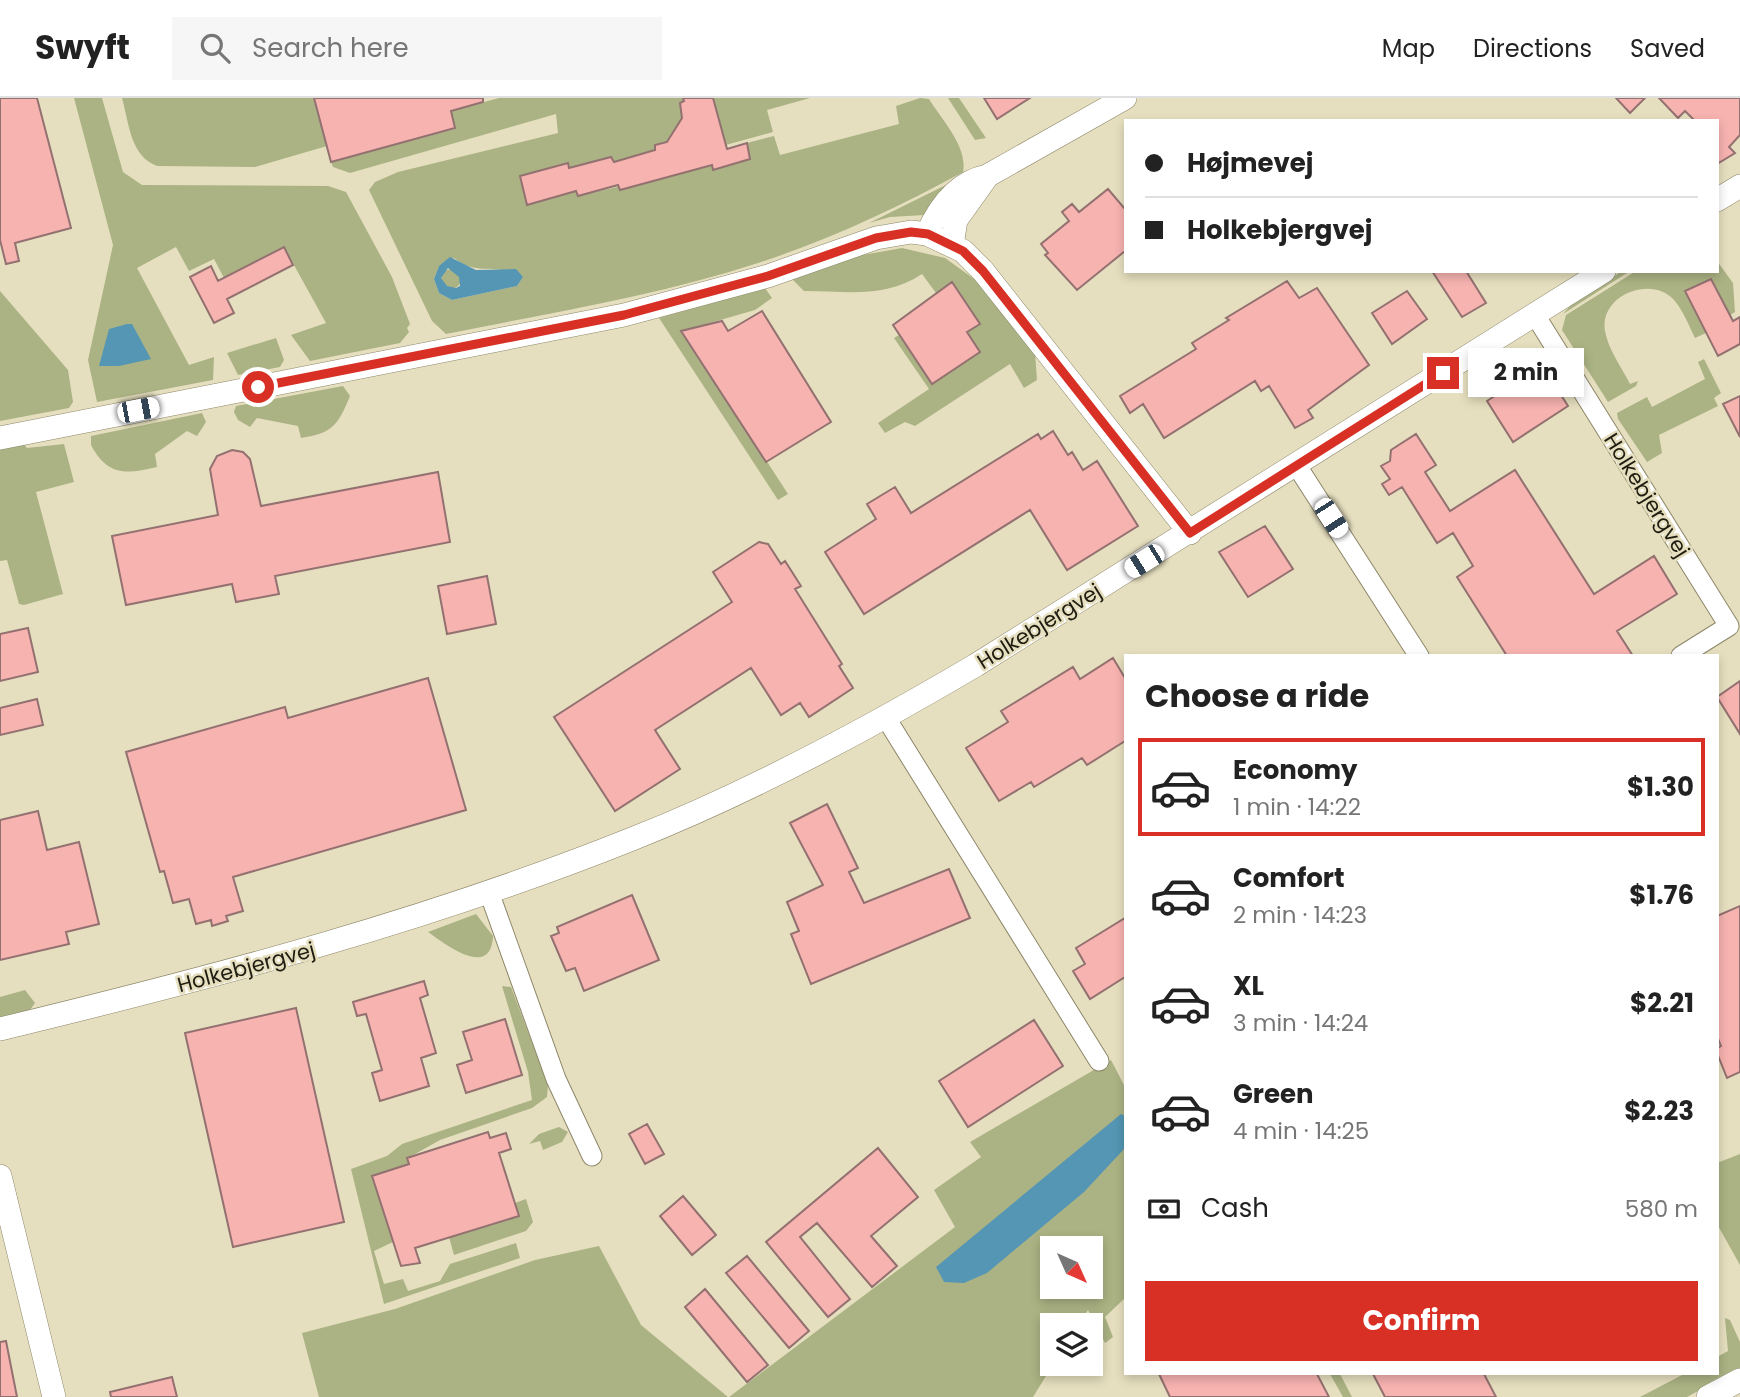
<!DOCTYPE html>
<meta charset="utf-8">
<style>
:root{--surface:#fff;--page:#f6f6f6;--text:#222;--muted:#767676;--line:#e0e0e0;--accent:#d93025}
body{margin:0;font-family:Poppins,sans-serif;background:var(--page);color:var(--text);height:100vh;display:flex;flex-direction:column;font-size:26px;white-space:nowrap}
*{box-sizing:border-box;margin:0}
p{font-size:23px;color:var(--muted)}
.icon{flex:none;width:38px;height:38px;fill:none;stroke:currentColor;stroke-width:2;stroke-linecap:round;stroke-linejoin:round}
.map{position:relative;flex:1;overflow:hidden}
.panel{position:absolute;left:1124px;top:556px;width:595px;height:721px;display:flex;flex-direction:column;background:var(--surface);border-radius:0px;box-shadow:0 4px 10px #0003}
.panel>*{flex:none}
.guide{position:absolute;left:1124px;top:21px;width:595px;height:154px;border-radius:0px;box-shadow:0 4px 10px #0003;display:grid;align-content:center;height:154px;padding:0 21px;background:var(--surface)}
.needle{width:46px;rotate:135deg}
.tools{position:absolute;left:1040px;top:1138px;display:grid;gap:14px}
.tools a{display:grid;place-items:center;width:63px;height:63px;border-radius:0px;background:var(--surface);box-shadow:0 4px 10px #0003;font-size:35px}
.end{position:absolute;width:32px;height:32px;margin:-16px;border:9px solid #d93025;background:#fff;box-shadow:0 0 0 4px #fff}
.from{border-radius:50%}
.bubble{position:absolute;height:49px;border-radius:0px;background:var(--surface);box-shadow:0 4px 10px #0003;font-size:23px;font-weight:700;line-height:49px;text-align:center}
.car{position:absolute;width:21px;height:42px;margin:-21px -10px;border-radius:9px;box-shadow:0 0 5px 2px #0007;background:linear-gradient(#fff 24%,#345 0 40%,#fff 0 76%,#345 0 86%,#fff 0)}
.guide b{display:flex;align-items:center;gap:24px;height:66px;font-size:26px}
.guide b+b{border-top:2px solid var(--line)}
.guide i{width:18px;height:18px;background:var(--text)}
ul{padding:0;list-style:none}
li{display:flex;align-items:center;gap:21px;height:98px;margin:0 14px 10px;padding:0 7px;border:4px solid transparent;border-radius:0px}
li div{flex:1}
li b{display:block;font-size:26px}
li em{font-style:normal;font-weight:700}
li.current{border-color:var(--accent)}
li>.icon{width:63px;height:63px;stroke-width:1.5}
h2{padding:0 21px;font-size:32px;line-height:84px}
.pay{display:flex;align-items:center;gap:18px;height:77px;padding:0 21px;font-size:26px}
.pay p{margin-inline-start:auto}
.button{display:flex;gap:14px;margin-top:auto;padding:14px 21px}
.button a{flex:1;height:80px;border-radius:0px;background:var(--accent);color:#fff;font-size:28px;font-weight:700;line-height:80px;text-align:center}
header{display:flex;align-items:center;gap:42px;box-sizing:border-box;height:98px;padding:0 35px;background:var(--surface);border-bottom:2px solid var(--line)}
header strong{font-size:33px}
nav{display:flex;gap:38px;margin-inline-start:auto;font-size:24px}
.search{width:490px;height:63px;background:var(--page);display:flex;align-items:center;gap:18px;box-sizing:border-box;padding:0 24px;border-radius:0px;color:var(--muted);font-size:26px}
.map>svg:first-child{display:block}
</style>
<header>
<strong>Swyft</strong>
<div class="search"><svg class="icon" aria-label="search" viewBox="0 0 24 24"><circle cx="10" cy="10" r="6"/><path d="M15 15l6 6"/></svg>Search here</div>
<nav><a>Map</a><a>Directions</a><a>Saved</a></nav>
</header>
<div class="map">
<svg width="1740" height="1299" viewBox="0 0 1740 1299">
<rect width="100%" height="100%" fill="#e6dfbf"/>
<path fill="#abb384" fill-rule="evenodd" d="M74,0h28l21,74 19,13 186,1 18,6 46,85 18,47 -3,4 2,4 -9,11 -90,18 -19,-26 35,-12 -42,-76 -60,31 -10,-19 -25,12 -13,-24 -39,21 52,97 25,-8 -1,23 -116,22 -9,-42 25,-115z
M122,0h192l13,48 -72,21 -98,-1c-27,-10 -28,-43 -35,-68z
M499,0h184l1,3 -4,2 2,15 -15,24 -12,3v5l-41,12 -3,-5 -42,11 -1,-5 -48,13 8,29 48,-14 2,5 134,-31 2,5 36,-11 -3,-16 27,-7 6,19 119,-31 -3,-18 24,-8 9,1c13,21 39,48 34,73 -66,36 -134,68 -205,91 -101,33 -208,50 -312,71l-14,-13 -63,-131 6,-8 23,-10 160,-39 -2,-19 -206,59 -17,-6 -2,-5 124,-33 -4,-18zM454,160c26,20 40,3 69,19l-6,9 -65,14 -13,-7 -5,-14 5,-13z
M713,0h97l-43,12 6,22 -51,14 3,-5z
M948,0h11l27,40 -11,2z
M960,80l-35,37 -35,2 -21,6z
M902,150l43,10 39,28 51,67 2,27 -13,8 -14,-24 -95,62 -10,-4 -20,11 -7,-10 51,-34 -35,-51 5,-3 33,49 48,-32 -13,-20 13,-8 -27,-41 -17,10 -14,-19c-38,25 -75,17 -118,17l-12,-12 65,-23z
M1717,163l16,22 2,29 -5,3 -18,-36 -27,12 21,42 -11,5c-6,-12 -12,-28 -21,-38 -22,-25 -75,-5 -69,31 3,18 17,37 25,53l8,-3 -2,5 -28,16 -46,-72 4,-15 70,-44h81z
M441 181a10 10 0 1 1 20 0a10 10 0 1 1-20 0Z
M1622,173h8l-67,43 7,-8z
M765,190l7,10 -17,12 -73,21 106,163 -10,6 -119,-182z
M0,193l68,79 5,32 -4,6 -69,13z
M276,240l8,22 -4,7 -42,8 -11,-22z
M1704,261l17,34 -7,5 4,8 -59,29 3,18 -15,9 -29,-43 -1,-6 30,-16 5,10 53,-28 -7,-17z
M343,288l7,10c-12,29 -17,37 -49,42l-3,-12 -41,-8 -7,9 -12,-7 -4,-8 2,-6z
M202,315l4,9 -9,14 -10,-5 -32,23 2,13c-30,7 -49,10 -66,-22v-9z
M24,346l3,4 37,-4 10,38 -38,10 27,102 -39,11 -5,-1 -12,-44 -7,1v-112z
M476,816l17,22c-2,44 -48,8 -65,-4z
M502,888l9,1 37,98 -1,12 -15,11 -92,32 -32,18 1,6 -36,11 20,67 -19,9 10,33 19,-5 5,12 32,-10 10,-17 66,-21 4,15 -136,46 -33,-135 36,-13 15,-12 130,-44 -4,-28z
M25,892l10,13 -5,7 -30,9v-22z
M1111,962l14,27v211l-20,19 8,20 -8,6 -17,-33 -11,15h-25l2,38 -21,34h-304l226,-170 -21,-37 47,-33 -11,-15zM1052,1150h38v38h-38z
M559,1029l9,5 -6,10 -19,8 -3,-9 -11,3 10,-10z
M1740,1056v111l-23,-41v-61z
M526,1101l7,23 -7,9 -72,24 -5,-18 70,-22 -4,-12z
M599,1148l42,79 87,72h-409l-17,-64 93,-24 140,-49z
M1725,1220l5,2 10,22v26l-53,29h-47l44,-23h33v-17l11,-6z
M1330,1276h10l12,23h-9z"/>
<path fill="#5496b3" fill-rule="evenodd" d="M450,159l26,13 40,-1 7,8 -6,9 -65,14 -13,-7 -5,-14 5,-13zM448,170l11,9 1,9 -4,2 -9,-2 -6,-8z
M127,226h5l19,35 -32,7h-20l10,-37z
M1121,1016l4,2v32l-41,44 -97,81 -23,10 -20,-1 -8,-15z"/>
<path fill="#f7b3b0" stroke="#937170" stroke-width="2" d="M0,0h37l34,130 -56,15 4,18 -13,3 -6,-24z
M314,0h169v4l-32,9 4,17 -124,34z
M683,0h30l14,51 20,-6 3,16 -37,11 -1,-5 -92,25 -2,-5 -40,11 -2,-5 -49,14 -7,-29 48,-13 1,5 42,-11 3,5 41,-12v-5l12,-3 15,-24 -2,-15 4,-2z
M984,0h46l-33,21z
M1616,0h29l-15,15z
M1659,0h81v37l-11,12 6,6 -18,11v-43h-22l-10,-10 -7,7z
M1108,91l17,20v42l-48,39 -32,-35 3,-2 -7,-9 28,-23 -7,-9 10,-8 7,8z
M284,149l9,18 -66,34 7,14 -20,10 -24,-46 21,-11 7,15z
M1432,173h34l20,32 -24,14z
M1711,181l22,42 7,-4v27l-22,12 -33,-65z
M1287,183l12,17 18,-10 52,77 -61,45 5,8 -18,10 -26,-42 -8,5 -6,-10 -91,57 -21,-34 -13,9 -10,-17 76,-47 -4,-6 37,-23 -3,-2z
M952,184l28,42 -13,8 13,20 -48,32 -39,-59z
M1407,193l20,28 -35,25 -20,-31z
M762,213l69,111 -65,40 -85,-131 41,-10 6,10z
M1542,267l26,41 -55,36 -26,-41z
M1740,298v41l-17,-33z
M1053,333l15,24 4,-3 11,18 14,-9 41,65 -71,44 -37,-60 -166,104 -39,-62 51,-33 -9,-15 28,-17 16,26 127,-79 3,5z
M1416,336l20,31 -11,7 25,39 65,-41 79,124 60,-38 23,38 -60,37 16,25h-126l-50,-79 16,-11 -20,-33 -16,10 -35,-56 -13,8 -7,-11 8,-5 -9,-13 9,-5 1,-11z
M232,352l11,2 7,7 11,47 177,-34 12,70 -175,34 4,18 -43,8 -4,-18 -106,21 -14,-69 106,-21 -8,-46 7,-13z
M1265,428l28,43 -45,28 -29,-45z
M759,444l9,2 13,20 4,-3 16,25 -6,3 47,75 -3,2 14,22 -44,29 -9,-14 -19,12 -30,-47 -96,62 25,39 -65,42 -61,-94 178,-115 -19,-30z
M487,478l9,48 -49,10 -9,-48z
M28,530l10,44 -38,9v-47z
M1113,560l12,20v63l-38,24 -5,-7 -48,29 -3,-5 -32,19 -33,-53 42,-26 -7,-11 72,-44 7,12z
M428,580l38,132 -233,67 10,34 -17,5 2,5 -16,5 -1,-6 -15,4 -7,-25 -16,4 -9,-32 -4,1 -34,-120 159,-45 3,11z
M1740,583v53l-23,-37z
M37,601l6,26 -43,10v-27z
M827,706l31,64 -9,4 15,31 85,-34 21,49 -159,66 -20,-50 8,-3 -12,-29 36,-17 -33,-62z
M38,713l9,39 32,-8 20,82 -33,8 3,12 -69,16v-140z
M632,797l27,65 -75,31 -9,-23 -9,3 -15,-35 8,-3 -2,-6z
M1740,808v166l-13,6 -10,-25v-5l4,-2 -4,-10v-120z
M1125,820v59l-35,22 -17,-28 12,-7 -9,-16z
M424,883l4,14 -8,3 16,55 -15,5 8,28 -49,15 -8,-28 10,-3 -16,-56 -9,2 -4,-14z
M296,910l48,214 -111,25 -48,-214z
M505,921l17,56 -56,18 -9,-28 15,-5 -9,-28z
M1034,922l29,46 -95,61 -29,-46z
M647,1026l17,30 -19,10 -16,-30z
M488,1034l2,6 16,-5 5,16 -12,4 20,63 -104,32 5,15 -19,3 -29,-90 37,-12 -2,-6z
M878,1050l40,49 -47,39 26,30 -25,21 -55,-64 -17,14 50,62 -22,18 -62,-75z
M683,1098l33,39 -24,20 -32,-39z
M747,1158l62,75 -20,17 -63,-75z
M705,1191l63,76 -21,17 -62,-75z
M6,1243l11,56h-17v-55z
M1159,1276h158l12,23h-159z
M1373,1276h111l12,23h-111z
M172,1279l5,20h-66l-1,-5z"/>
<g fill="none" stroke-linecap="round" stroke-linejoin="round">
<g stroke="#8c8668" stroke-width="21">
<path id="minor" d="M1535,217l194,311 -48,30
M1297,368l122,190
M886,620l213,343
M489,794l67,187 36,77"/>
</g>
<g stroke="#8c8668" stroke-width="24">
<path id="tertiary" d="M1717,102l23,-14
M927,136c12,-27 31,-52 60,-58l138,-78
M952,147l4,-25 30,-42
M0,340l624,-123 144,-39 108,-38 35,-6 16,2 36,17 20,20 207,262
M0,931c215,-52 427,-108 632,-190 119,-47 234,-109 344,-174l628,-394
M0,1078l54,221
M1708,1299l32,-17"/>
</g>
<use href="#minor" stroke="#fff" stroke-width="19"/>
<use href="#tertiary" stroke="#fff" stroke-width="23"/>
</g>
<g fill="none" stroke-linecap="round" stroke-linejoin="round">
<path stroke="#d93025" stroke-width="9" d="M258,289l366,-72 144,-39 108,-38 35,-6 17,2 35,17 20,20 207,262 253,-160"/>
</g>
<g text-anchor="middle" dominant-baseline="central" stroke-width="5" stroke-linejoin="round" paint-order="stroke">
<g font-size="21" fill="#1f1d11" stroke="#e6dfbf">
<text transform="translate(1647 397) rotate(58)">Holkebjergvej</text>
<text transform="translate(1039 528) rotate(-32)">Holkebjergvej</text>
<text transform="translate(246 869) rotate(-15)">Holkebjergvej</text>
</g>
</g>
</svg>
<div class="tools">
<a><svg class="needle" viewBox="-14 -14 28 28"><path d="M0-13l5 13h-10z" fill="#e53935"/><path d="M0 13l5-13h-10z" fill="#767676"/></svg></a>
<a><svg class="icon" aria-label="layers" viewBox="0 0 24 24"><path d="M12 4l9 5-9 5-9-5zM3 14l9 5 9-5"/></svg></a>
</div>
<i class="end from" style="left:258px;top:289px"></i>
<i class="end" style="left:1443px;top:275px"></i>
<div class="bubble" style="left:1468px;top:250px;width:116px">2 min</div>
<i class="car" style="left:138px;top:312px;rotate:79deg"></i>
<i class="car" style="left:1331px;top:420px;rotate:147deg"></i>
<i class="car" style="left:1144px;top:463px;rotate:238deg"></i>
<div class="guide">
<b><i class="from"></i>Højmevej</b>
<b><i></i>Holkebjergvej</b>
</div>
<section class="panel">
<h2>Choose a ride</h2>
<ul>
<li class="current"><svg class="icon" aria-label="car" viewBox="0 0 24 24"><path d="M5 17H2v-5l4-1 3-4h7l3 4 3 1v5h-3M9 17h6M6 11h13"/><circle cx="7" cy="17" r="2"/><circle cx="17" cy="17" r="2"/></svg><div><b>Economy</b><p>1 min · 14:22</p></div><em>$1.30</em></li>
<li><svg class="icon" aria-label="car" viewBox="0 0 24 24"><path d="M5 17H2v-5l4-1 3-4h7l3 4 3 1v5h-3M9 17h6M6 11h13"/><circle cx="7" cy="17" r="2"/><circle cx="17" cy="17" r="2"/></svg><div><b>Comfort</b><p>2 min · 14:23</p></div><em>$1.76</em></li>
<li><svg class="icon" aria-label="car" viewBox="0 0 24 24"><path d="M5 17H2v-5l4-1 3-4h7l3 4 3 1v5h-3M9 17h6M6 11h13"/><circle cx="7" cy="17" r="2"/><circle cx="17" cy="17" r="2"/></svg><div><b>XL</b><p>3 min · 14:24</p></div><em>$2.21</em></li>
<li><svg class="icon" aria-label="car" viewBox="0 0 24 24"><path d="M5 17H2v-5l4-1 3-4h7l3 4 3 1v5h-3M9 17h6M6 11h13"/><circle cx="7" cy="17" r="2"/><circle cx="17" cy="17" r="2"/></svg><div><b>Green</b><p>4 min · 14:25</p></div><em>$2.23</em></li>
</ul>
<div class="pay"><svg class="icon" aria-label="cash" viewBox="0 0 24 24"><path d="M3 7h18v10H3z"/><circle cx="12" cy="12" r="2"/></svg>Cash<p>580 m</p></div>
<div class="button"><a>Confirm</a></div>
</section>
</div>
